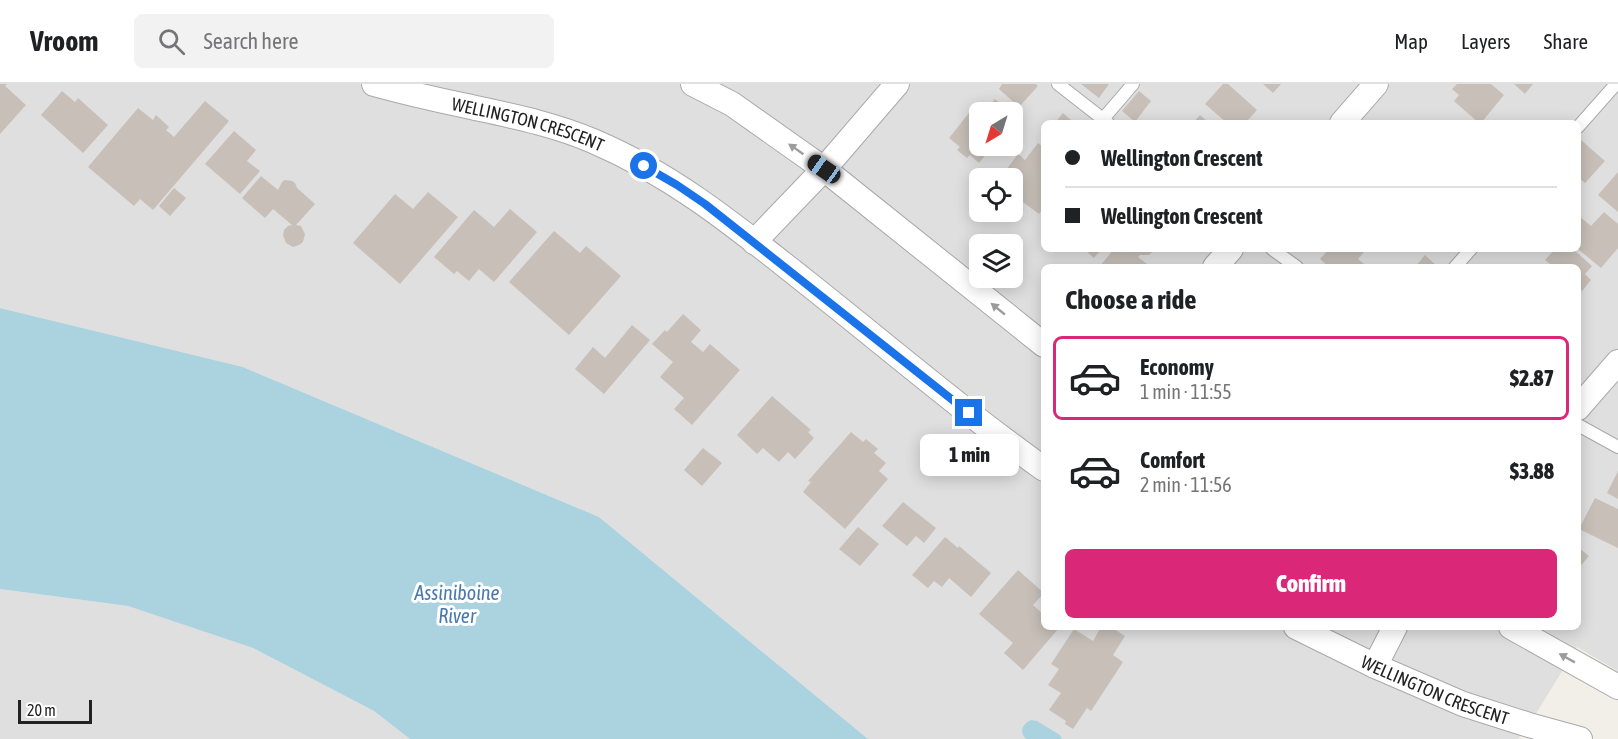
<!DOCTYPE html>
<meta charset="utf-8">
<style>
:root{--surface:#fff;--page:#f2f2f2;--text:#202124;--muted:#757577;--line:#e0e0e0;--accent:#db2777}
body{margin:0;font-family:"Asap Condensed",sans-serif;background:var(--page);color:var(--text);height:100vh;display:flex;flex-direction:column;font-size:22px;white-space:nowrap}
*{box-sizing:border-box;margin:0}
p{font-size:20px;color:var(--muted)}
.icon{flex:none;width:33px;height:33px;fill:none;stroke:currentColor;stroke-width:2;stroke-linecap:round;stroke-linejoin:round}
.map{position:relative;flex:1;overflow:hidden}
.drawer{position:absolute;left:1041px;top:180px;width:540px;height:366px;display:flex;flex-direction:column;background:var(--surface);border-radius:9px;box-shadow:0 3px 15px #0003}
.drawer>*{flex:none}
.hud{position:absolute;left:1041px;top:36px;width:540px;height:132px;border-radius:9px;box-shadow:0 3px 15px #0003;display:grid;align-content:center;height:132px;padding:0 24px;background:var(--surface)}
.needle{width:39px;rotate:218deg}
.fabs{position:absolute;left:969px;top:18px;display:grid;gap:12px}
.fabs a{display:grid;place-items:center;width:54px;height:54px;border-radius:9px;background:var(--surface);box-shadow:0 3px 15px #0003;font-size:30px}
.scale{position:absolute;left:18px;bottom:15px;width:74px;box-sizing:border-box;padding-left:6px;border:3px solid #222;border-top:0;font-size:16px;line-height:21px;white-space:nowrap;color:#222;-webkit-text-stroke:4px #fff;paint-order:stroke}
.end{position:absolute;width:27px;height:27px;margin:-14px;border:8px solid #1a73e8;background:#fff;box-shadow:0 0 0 3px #fff}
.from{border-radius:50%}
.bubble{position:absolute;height:42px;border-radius:9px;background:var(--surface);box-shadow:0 3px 15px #0003;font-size:20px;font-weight:800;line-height:42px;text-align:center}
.car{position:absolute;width:18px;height:36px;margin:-18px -9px;border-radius:8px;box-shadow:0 0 4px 2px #0007;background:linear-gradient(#222 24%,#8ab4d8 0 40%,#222 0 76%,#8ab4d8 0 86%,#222 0)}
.hud b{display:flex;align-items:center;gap:21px;height:57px;font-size:22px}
.hud b+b{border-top:2px solid var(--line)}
.hud i{width:15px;height:15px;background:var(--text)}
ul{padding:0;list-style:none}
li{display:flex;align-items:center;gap:18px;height:84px;margin:0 12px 9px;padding:0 12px;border:3px solid transparent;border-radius:9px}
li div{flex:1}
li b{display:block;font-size:22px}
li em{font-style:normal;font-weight:800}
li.current{border-color:var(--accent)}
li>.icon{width:54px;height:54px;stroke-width:1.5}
h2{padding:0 24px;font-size:27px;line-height:72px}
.primary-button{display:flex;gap:12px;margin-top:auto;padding:12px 24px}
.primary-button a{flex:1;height:69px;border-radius:9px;background:var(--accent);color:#fff;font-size:24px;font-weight:800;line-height:69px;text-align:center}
header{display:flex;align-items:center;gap:36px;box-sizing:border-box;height:84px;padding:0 30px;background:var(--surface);border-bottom:2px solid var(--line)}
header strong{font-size:28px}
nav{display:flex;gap:33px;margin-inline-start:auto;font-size:21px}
.search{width:420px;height:54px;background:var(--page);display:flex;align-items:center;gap:15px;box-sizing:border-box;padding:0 21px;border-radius:9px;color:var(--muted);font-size:22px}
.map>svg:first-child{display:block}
</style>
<header>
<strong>Vroom</strong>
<div class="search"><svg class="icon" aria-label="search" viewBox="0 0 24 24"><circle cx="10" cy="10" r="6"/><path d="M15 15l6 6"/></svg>Search here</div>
<nav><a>Map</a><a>Layers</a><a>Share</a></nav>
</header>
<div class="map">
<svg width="1618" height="655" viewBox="0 0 1618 655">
<rect width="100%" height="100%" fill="#f2efe9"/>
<path fill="#e0dfdf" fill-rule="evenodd" d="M0,0h1618v587l-41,-24 -48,78 -11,14h-650l-269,-222 -356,-150 -243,-59zM980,28h32v34h-32zM1044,39h534v126h-534zM980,94h32v34h-32zM980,160h32v34h-32zM1044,183h534v360h-534z
M0,505l128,17 125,42 121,63 36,28h-410z"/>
<path fill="#aad3df" d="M0,224l243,59 356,150 269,222h-458l-36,-28 -121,-63 -125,-42 -128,-17z
M1031,636l6,1 23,14 2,4h-36c-7,-7 -4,-15 5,-19z"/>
<path fill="#c7bfb8" d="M0,0h7l-2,2 21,19 -26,29z
M1002,0h34l2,2 -19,21 -20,-18z
M1081,0h28l-10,14z
M1223,0h5l29,26 -10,11 2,2h-22l-22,-19z
M1263,0h18l-8,9z
M1457,0h34l13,11 -23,28h-2l-25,-22 5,-6 -7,-6z
M1514,0h19l-8,10z
M62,7l13,11 3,-4 30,27 -25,28 -42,-38z
M1139,7l12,10 -16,21 -13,-11z
M995,15l12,11 -2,2h-21z
M205,17l24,20 -76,89 -13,-11 -6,7 -46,-39 50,-59 15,12 3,-5 13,12 -3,3 8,7z
M969,29l9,7 2,-2v28h13l-14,17 -9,-8 -3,3 -10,-8 3,-3 -11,-9z
M1063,29l8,7 -2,3h-14z
M1200,31l9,8h-16z
M234,47l22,19 -9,11 13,10 -20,23 -35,-30z
M1581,56l24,21 -20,22 -7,-6v-33z
M1038,59l6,5v59l-5,7 -27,-20v-16h-12l18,-24 7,6z
M1618,88v40l-20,-17z
M261,92l17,14 4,-8 3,-2 7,1 3,2 2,5 18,16 -19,21 5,1 4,8 -2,8 -4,3 -6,2 -7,-4 -3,-8 1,-5 4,-4 4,-1 -19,-16 -8,9 -23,-20z
M174,104l12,10 -16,18 -11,-10z
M428,108l30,25 -58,67 -47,-41 42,-49 18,15z
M510,125l27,23 -43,50 -15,-13 -10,12 -12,-10 -3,3 -20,-17 40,-47 20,17z
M1604,128l14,12v24l-17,20 -23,-19v-31l1,-2 12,10z
M554,147l26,22 6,-7 35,30 -52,59 -60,-53z
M1084,165h18l-8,9z
M1114,165h41l-6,6h-9l-2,2 13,10h-52z
M1329,165h31l4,3 -6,7 6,5 -3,3h-32l-9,-8z
M1555,165h18l19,17 -7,8 6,6 -9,11 -4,-3v-21h-24l-9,-7z
M1425,171l13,12h-23z
M683,230l18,16 -10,12 12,10 7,-8 30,26 -48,55 -18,-16 10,-11 -24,-21 13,-15 -21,-18 13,-14 2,2z
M632,241l18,15 -46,54 -29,-25 18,-22 12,11z
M772,312l39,34 -3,2 6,6 -19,21 -7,-7 -9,10 -16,-14 -6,6 -20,-19z
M851,348l12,10 3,-3 12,10 -4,4 12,10 -7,8 9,8 -43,50 -42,-37 8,-10 -3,-1z
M703,364l19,15 -20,23 -18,-16z
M1618,387v28l-11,-6z
M1595,414l23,11v39l-39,-19z
M903,418l33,26 -12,15 -8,-7 -9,10 -25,-20z
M858,443l21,17 -19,22 -21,-17z
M945,453l13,11 1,-2 32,27 -20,24 -22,-19 -7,9 -8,-6 -6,7 -16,-13z
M1578,463l11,9 -11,13z
M1018,486l26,23 -11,12 11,10v12l15,1 -36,42 -19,-17 9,-10 -34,-29z
M1101,543h10l14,9 -12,19 10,7 -32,49 -4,-3 -14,21 -8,-5 1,-3 -17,-11 12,-17 -13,-8 11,-16 -8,-5 23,-35 19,12z"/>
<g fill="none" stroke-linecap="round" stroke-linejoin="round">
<g stroke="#a9a9a9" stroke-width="14">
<path id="lane" d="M1058,0l50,39
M1103,35l30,-35
M1578,43l38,-43
M1272,165l25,18
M1455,183l16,-18
M1578,341l40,22"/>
</g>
<g stroke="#a9a9a9" stroke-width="26">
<g id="street">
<path id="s1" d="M374,0c29,8 59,15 88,21 45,10 89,18 131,36 80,34 141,84 208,137 81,64 159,131 243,191"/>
<path d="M693,0l39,20 92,65 220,176"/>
<path d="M1342,39l34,-39"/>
<path d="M754,158l70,-73 73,-85"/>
<path d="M1215,183l16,-18"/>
<path d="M1578,324l40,-46"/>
<path id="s2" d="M1296,543l79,39 88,38 66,21 51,14"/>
<path d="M1511,543l107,60"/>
<path d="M1375,582l20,-39"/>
</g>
</g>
<use href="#lane" stroke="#fff" stroke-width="12"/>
<use href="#street" stroke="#fff" stroke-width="24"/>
</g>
<defs><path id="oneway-solid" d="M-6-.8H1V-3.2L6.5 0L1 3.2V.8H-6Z" transform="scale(1.5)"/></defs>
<g fill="#9c9c9c">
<use href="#oneway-solid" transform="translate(796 65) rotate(-145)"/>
<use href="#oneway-solid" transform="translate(998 225) rotate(-141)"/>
<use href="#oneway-solid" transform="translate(1567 574) rotate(-151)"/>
</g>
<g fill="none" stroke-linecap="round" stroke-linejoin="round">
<path stroke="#1a73e8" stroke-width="8" d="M644,82l33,19 28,19 264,209"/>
</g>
<g text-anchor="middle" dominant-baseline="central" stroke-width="6" stroke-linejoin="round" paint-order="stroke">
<g font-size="18" fill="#222" stroke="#fff">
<text stroke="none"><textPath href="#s1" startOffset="159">WELLINGTON CRESCENT</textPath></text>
<text stroke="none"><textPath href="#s2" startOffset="153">WELLINGTON CRESCENT</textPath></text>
</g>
<g font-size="20" font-style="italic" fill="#4a7aab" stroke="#fff">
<text x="457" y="508">Assiniboine<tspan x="457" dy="23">River</tspan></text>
</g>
</g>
</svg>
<div class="fabs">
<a><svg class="needle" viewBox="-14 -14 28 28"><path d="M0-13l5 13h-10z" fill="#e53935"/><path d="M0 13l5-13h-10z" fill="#757577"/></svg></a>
<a><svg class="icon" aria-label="locate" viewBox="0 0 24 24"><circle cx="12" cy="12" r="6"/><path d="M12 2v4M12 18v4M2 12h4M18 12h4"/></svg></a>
<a><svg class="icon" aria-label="layers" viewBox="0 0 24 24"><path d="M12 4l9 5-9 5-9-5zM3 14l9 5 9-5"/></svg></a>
</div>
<div class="scale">20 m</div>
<i class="end from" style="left:644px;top:82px"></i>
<i class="end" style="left:969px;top:329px"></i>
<div class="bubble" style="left:920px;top:350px;width:99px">1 min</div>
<i class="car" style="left:824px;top:85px;rotate:305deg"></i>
<div class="hud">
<b><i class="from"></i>Wellington Crescent</b>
<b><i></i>Wellington Crescent</b>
</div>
<section class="drawer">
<h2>Choose a ride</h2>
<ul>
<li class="current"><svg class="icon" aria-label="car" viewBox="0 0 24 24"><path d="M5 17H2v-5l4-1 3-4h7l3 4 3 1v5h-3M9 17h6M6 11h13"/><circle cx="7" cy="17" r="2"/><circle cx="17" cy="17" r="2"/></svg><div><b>Economy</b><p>1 min · 11:55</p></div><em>$2.87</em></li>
<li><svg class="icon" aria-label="car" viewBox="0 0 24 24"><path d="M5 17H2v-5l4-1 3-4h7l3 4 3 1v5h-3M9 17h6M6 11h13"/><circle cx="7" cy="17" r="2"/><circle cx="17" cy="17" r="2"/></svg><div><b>Comfort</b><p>2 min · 11:56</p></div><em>$3.88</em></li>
</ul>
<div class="primary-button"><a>Confirm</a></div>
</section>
</div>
